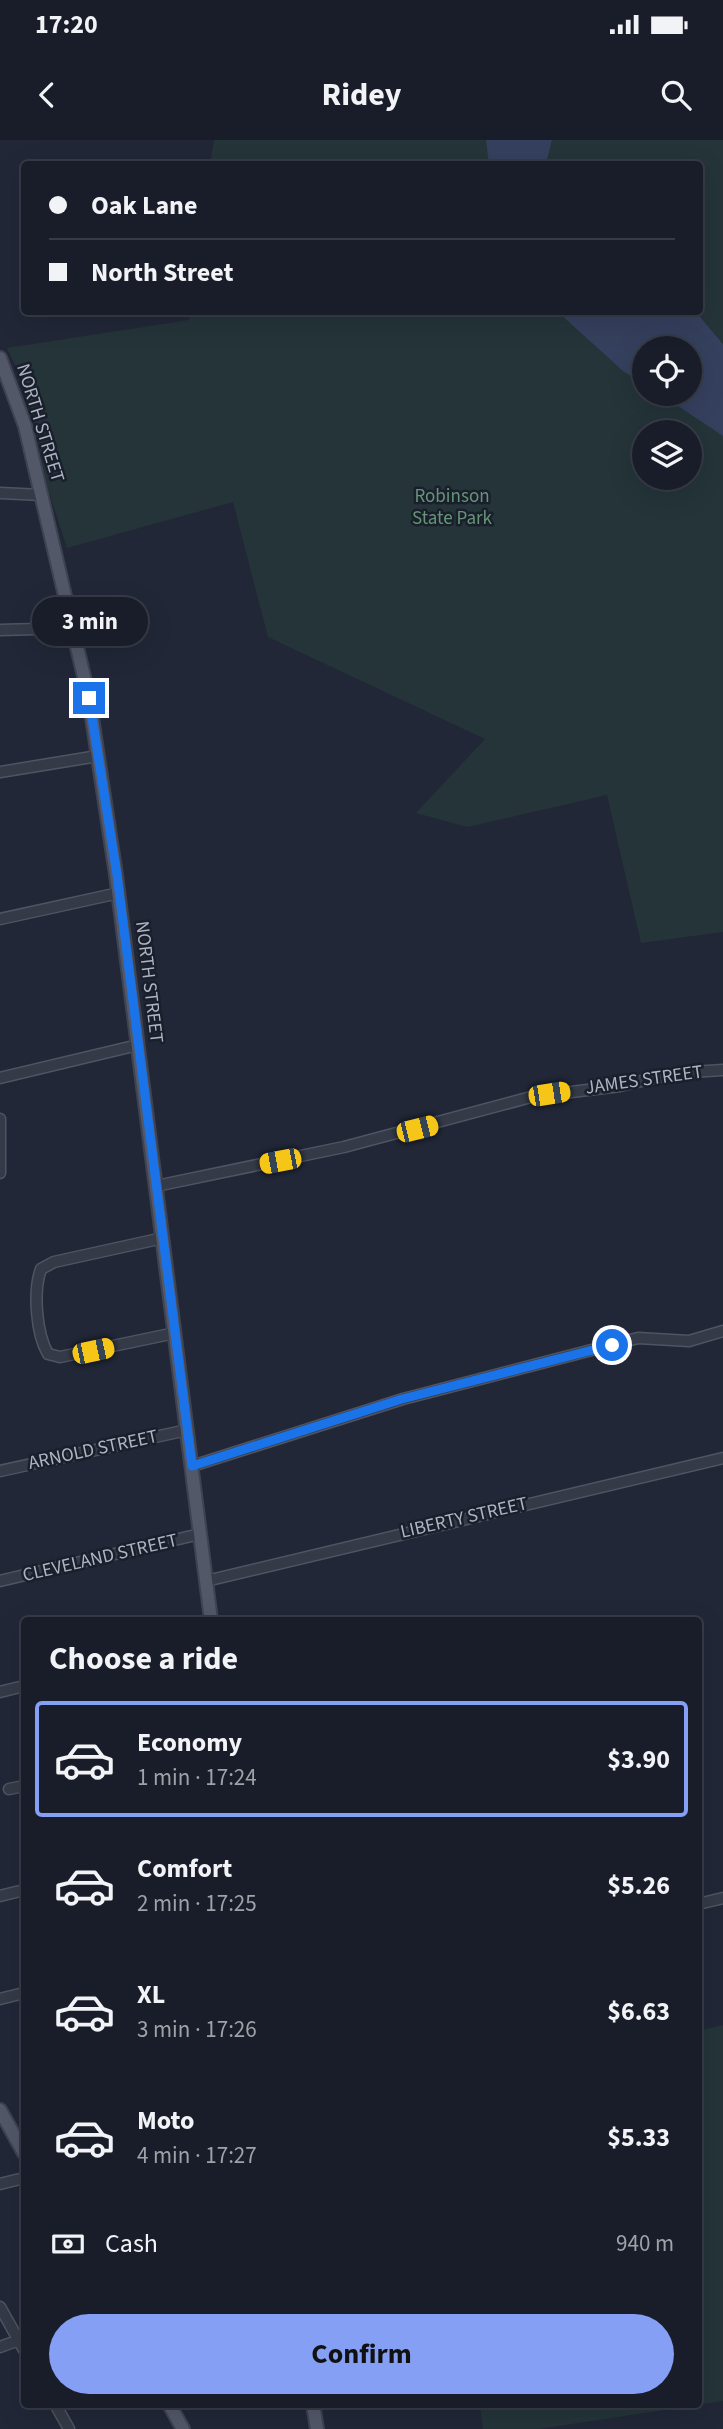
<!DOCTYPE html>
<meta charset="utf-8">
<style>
:root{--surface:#191d29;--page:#262a35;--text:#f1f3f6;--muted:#9fa2a8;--line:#373b46;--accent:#849ff4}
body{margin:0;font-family:"Source Sans 3",sans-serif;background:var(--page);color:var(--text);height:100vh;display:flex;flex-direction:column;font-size:26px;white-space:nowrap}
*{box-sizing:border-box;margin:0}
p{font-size:23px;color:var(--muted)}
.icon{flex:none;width:38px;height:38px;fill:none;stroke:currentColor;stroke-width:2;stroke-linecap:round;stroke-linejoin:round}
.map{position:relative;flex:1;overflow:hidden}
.side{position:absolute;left:21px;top:1477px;width:681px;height:791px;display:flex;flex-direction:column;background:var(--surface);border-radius:7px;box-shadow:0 7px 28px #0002,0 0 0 2px var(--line)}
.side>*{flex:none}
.hud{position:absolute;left:21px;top:21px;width:682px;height:154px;border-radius:7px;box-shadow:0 7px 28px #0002,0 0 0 2px var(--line);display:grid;align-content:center;height:154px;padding:0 28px;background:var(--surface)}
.tools{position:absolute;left:632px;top:196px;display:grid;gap:14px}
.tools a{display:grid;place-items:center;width:70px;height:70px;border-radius:50%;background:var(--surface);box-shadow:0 7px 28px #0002,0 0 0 2px var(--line);font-size:35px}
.end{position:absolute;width:32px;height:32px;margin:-16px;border:9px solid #1a73e8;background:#fff;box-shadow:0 0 0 4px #fff}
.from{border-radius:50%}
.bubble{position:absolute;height:49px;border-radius:24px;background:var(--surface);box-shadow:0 7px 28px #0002,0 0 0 2px var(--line);font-size:23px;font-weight:700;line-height:49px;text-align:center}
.car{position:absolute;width:21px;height:42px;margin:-21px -10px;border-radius:9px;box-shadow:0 0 5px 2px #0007;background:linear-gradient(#f5c518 24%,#345 0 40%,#f5c518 0 76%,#345 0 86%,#f5c518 0)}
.hud b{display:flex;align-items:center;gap:24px;height:66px;font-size:26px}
.hud b+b{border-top:2px solid var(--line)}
.hud i{width:18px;height:18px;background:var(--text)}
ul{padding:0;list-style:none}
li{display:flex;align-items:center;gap:21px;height:116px;margin:0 14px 10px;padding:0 14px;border:4px solid transparent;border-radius:7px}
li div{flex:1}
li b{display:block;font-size:26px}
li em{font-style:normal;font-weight:700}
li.current{border-color:var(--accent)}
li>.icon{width:63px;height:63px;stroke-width:1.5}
h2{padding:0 28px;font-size:32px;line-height:84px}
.pay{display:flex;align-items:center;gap:18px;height:77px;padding:0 28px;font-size:26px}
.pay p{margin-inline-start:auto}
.primary-button{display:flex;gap:14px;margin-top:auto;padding:14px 28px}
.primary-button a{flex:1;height:80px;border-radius:42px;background:var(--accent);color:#111;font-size:28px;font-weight:700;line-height:80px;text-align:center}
.status{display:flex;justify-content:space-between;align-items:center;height:49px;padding:0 35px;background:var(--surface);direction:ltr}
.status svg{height:19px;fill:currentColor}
header{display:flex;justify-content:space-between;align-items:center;height:91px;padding:0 28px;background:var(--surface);font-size:32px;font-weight:700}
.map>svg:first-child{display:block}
</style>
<div class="status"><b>17:20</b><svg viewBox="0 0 49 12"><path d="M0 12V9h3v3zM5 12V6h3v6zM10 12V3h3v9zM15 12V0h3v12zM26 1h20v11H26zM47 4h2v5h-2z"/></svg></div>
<header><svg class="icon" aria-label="back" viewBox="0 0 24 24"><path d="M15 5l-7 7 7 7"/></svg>Ridey<svg class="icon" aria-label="search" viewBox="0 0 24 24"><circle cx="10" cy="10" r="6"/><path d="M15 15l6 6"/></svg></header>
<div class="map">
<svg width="723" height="2289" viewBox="0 0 723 2289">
<rect width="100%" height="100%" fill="#212737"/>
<path fill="#243439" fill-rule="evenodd" d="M214,0h297l-2,24h-299z
M552,0h171v204l-27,-32h4v-148h-154z
M191,172h415l38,36v46h46l33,-5v543l-82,11 -34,-148 -140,32 -51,-14 69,-74 -217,-102 -35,-135 -166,46 -19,-59 -20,-96 -21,-45 182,-28zM644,292h46v46h-46z
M723,1885v376l-184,28h-56l-3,-24 218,-1v-373z"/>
<path fill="#35405e" d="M486,0h66l-6,24h-57z
M558,172h138l27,32v92l-63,-42h30v-46h-46v36l-21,-13z"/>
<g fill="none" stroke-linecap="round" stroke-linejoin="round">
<g stroke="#4f5462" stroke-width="13">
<path id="minor" d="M0,353l42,2
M0,490l74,-2
M0,632l98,-16
M0,779l119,-26
M0,938l138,-33
M0,979v54
M156,1046l188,-39 187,-50 89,-11 56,-13 47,-3
M163,1098l-109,24 -13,7c-8,22 -5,64 7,85l12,3 115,-24
M192,1326l211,-67 235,-61 51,3 34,-10
M0,1331l187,-41
M0,1441l200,-47
M206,1441l517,-123
M0,1552l24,-6
M9,1649l15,-3
M0,1756l24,-6
M698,1764l25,-6
M0,1859l24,-6
M0,2044l24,-6
M0,2167l24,43
M0,2207l19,-7
M55,2264l14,25"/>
</g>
<g stroke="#3e4351" stroke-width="16">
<path id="major" d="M0,218l25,68 64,272 27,177 95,745
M0,1970l24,43
M169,2264l14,25
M313,2264l4,25"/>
</g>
<use href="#minor" stroke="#343a47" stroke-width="10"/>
<use href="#major" stroke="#525868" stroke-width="12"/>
</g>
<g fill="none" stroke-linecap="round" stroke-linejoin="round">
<path stroke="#1a73e8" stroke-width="9" d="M89,558l28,177 75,591 210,-67 210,-54"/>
</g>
<g text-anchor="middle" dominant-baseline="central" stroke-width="5" stroke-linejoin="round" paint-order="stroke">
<g font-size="19" fill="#afb4c4" stroke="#1a1f2c">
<text transform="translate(40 283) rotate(73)">NORTH STREET</text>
<text transform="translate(149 842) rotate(83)">NORTH STREET</text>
<text transform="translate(644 940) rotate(-8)">JAMES STREET</text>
<text transform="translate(93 1310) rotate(-12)">ARNOLD STREET</text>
<text transform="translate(464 1378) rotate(-13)">LIBERTY STREET</text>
<text transform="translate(100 1418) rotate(-13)">CLEVELAND STREET</text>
</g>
<g font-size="19" fill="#679478" stroke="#1a1f2c">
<text x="452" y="356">Robinson<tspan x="452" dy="22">State Park</tspan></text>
</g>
</g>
</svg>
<div class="tools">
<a><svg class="icon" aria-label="locate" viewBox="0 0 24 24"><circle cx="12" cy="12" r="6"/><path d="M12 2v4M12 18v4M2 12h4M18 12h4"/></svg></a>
<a><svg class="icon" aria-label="layers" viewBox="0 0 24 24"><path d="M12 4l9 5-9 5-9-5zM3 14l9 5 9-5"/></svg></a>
</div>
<i class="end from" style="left:612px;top:1205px"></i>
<i class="end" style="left:89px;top:558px"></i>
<div class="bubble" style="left:32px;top:457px;width:116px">3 min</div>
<i class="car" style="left:549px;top:954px;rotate:81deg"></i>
<i class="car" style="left:417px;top:989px;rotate:76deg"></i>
<i class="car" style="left:280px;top:1021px;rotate:259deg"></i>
<i class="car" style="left:93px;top:1211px;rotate:78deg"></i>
<div class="hud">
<b><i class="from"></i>Oak Lane</b>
<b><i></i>North Street</b>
</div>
<section class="side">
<h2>Choose a ride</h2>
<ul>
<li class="current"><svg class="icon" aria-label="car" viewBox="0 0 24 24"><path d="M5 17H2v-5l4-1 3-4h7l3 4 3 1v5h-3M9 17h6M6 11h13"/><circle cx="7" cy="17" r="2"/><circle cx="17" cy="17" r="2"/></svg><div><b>Economy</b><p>1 min · 17:24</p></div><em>$3.90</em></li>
<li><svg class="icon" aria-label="car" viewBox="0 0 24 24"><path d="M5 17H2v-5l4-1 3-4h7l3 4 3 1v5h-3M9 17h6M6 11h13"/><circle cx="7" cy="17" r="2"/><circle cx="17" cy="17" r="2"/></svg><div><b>Comfort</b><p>2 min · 17:25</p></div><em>$5.26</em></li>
<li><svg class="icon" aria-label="car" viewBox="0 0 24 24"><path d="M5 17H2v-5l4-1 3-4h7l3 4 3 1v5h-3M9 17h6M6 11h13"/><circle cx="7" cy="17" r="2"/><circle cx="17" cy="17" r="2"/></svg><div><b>XL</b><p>3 min · 17:26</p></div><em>$6.63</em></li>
<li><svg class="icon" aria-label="car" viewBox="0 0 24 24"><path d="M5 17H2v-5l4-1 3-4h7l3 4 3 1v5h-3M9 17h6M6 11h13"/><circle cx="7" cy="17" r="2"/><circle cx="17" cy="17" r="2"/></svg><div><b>Moto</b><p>4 min · 17:27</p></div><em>$5.33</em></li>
</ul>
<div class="pay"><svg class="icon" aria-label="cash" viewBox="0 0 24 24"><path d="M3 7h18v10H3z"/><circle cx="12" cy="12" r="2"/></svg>Cash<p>940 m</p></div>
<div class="primary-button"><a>Confirm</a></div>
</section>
</div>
